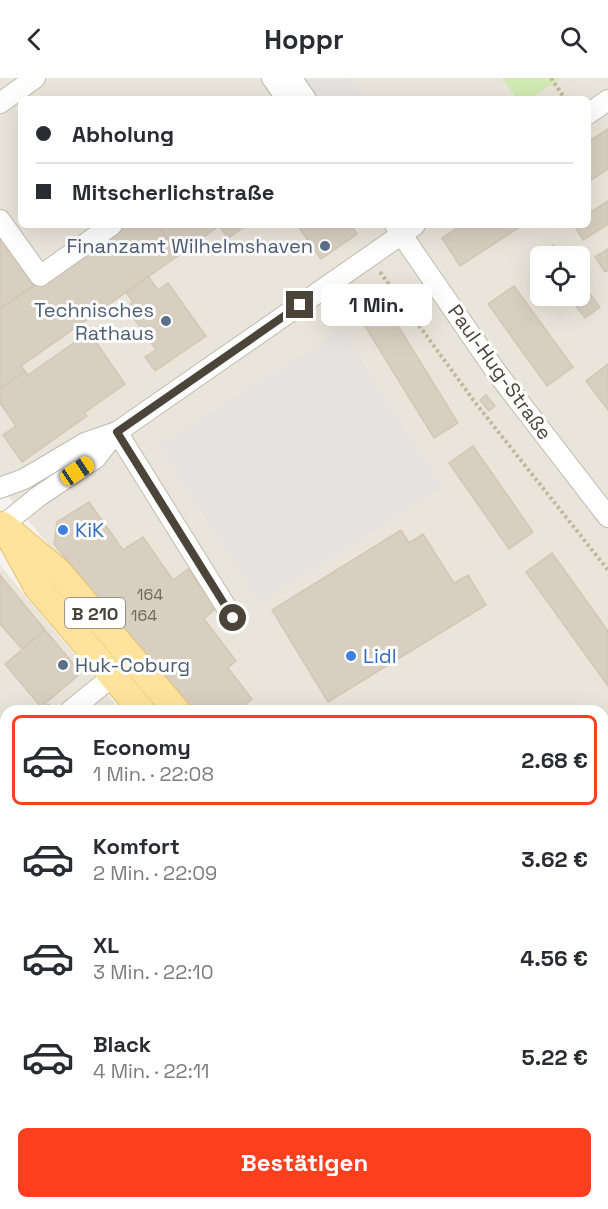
<!DOCTYPE html>
<html lang="de">
<meta charset="utf-8">
<style>
:root{--surface:#fff;--page:#f7f7f7;--text:#2b2b33;--muted:#7c7c81;--line:#e1e1e2;--accent:#fc3f1d}
body{margin:0;font-family:"Space Grotesk",sans-serif;background:var(--page);color:var(--text);height:100vh;display:flex;flex-direction:column;font-size:22px;white-space:nowrap}
*{box-sizing:border-box;margin:0}
p{font-size:20px;color:var(--muted)}
.icon{flex:none;width:33px;height:33px;fill:none;stroke:currentColor;stroke-width:2;stroke-linecap:round;stroke-linejoin:round}
.map{position:relative;flex:1;overflow:hidden}
.sheet{position:absolute;left:0px;top:627px;width:609px;height:504px;display:flex;flex-direction:column;background:var(--surface);border-radius:18px 18px 0 0;box-shadow:0 6px 24px #0002}
.sheet>*{flex:none}
.banner{position:absolute;left:18px;top:18px;width:573px;height:132px;border-radius:9px;box-shadow:0 6px 24px #0002;display:grid;align-content:center;height:132px;padding:0 18px;background:var(--surface)}
.buttons{position:absolute;left:530px;top:168px;display:grid;gap:12px}
.buttons a{display:grid;place-items:center;width:60px;height:60px;border-radius:9px;background:var(--surface);box-shadow:0 6px 24px #0002;font-size:30px}
.end{position:absolute;width:27px;height:27px;margin:-14px;border:8px solid #4b4439;background:#fff;box-shadow:0 0 0 3px #fff}
.from{border-radius:50%}
.bubble{position:absolute;height:42px;border-radius:9px;background:var(--surface);box-shadow:0 6px 24px #0002;font-size:20px;font-weight:700;line-height:42px;text-align:center}
.car{position:absolute;width:18px;height:36px;margin:-18px -9px;border-radius:8px;box-shadow:0 0 4px 2px #0007;background:linear-gradient(#f5c518 24%,#345 0 40%,#f5c518 0 76%,#345 0 86%,#f5c518 0)}
.banner b{display:flex;align-items:center;gap:21px;height:57px;font-size:22px}
.banner b+b{border-top:2px solid var(--line)}
.banner i{width:15px;height:15px;background:var(--text)}
ul{padding:10px 0 0;list-style:none}
li{display:flex;align-items:center;gap:18px;height:90px;margin:0 12px 9px;padding:0 6px;border:3px solid transparent;border-radius:9px}
li div{flex:1}
li b{display:block;font-size:22px}
li em{font-style:normal;font-weight:700}
li.selected{border-color:var(--accent)}
li>.icon{width:54px;height:54px;stroke-width:1.5}
.cta{display:flex;gap:12px;margin-top:auto;padding:12px 18px}
.cta a{flex:1;height:69px;border-radius:9px;background:var(--accent);color:#fff;font-size:24px;font-weight:700;line-height:69px;text-align:center}
header{display:flex;justify-content:space-between;align-items:center;height:78px;padding:0 18px;background:var(--surface);font-size:27px;font-weight:700}
.map>svg:first-child{display:block}
</style>
<header><svg class="icon" aria-label="back" viewBox="0 0 24 24"><path d="M15 5l-7 7 7 7"/></svg>Hoppr<svg class="icon" aria-label="search" viewBox="0 0 24 24"><circle cx="10" cy="10" r="6"/><path d="M15 15l6 6"/></svg></header>
<div class="map">
<svg width="608" height="1131" viewBox="0 0 608 1131">
<rect width="100%" height="100%" fill="#f6f3ec"/>
<path fill="#eae5da" fill-rule="evenodd" d="M0,0h608v717l-5,4v-88h-414l-189,-224zM21,21h567v126h-567zM540,178h39v40h-39z
M0,487l121,146h-115v492h521l5,6h-532z
M608,774v357h-5l-5,-6h5v-346z"/>
<path fill="#d2eab5" d="M502,0h59l-31,21h-13z"/>
<path fill="#e5e3e0" d="M303,0h47l15,21h-47z
M342,252l100,158 -183,115 -100,-158z"/>
<path fill="#d8cfc1" stroke="#d3c7b4" stroke-width="1.5" d="M608,51v40l-20,13v-40z
M608,123v23l-25,16 -9,-15h14v-11z
M119,147h39l21,30 -158,111 4,5 -25,18v-80z
M158,147h60l1,1 -40,29z
M218,147h29l-19,13z
M297,147h54l6,9 -36,25z
M462,147h61l-63,41 -18,-28z
M0,149l39,55 -39,27z
M553,167l9,11 -22,1 -1,-1z
M608,171v21l-3,2 -10,-15z
M148,198l10,14 10,-7 38,53 -51,35 -10,-14 11,-7 -30,-43 7,-5 -7,-10z
M579,201l21,28 -15,11 -16,-22h10z
M514,208l59,81 -26,19 -59,-82z
M376,212l82,133 -24,15 -82,-133z
M89,254l36,52 -41,29 3,3 -65,46 -19,-27 13,-9 -16,-23v-14l25,-18 3,4z
M608,286v46l-22,-29z
M486,317l9,11 -6,5 -9,-11z
M473,368l60,86 -24,17 -60,-86z
M89,424l34,48 20,-13 30,43 15,-11 28,39 -12,11 32,42 -8,7 24,31 -8,7 5,5h-59l-136,-167 3,-22z
M401,452l8,13 14,-9 31,49 14,-8 18,30 -158,97 -56,-92z
M552,475l56,78v55l-82,-114z
M0,497l45,55 -23,19 -22,-25z
M45,552l36,43 -40,34 -36,-43z
M603,659l5,6v36l-5,4z
M0,744l6,6v32l-6,5z
M604,819l4,5v35l-5,4z
M6,914v42l-6,-7v-29z
M608,967v37l-5,4v-37z
M608,1096v20l-5,-6v-10z
M1,1122h5v3h38l5,6h-41z"/>
<g fill="none" stroke-linecap="round" stroke-linejoin="round">
<g stroke="#c2bbae" stroke-width="22">
<path id="minor" d="M272,0l15,21
M291,0l15,21
M0,25l35,-25
M588,36l20,-14
M0,142l40,56 72,-51
M395,147l102,148 111,144
M117,354l116,186
M0,410l24,-9 61,-36 32,-11 298,-207
M3,447l36,-29 57,-38 20,-26
M70,633l43,-35
M0,692l6,-5
M603,755l5,-4
M0,999l6,7
M603,1050l5,-4
M105,1125l5,6
M165,1131l6,-6"/>
</g>
<g stroke="#e6c16a" stroke-width="28">
<path id="major" d="M3,447l55,46 119,140
M10,460l27,49 105,124
M548,1125l5,6
M582,1125l5,6"/>
</g>
<path stroke="#c4b79f" stroke-width="4" stroke-dasharray="3 3" stroke-linecap="butt" d="M551,0l14,21
M380,194l97,133 131,165
M43,633l8,-7
M0,718l6,-5
M0,973l6,7
M204,1131l7,-6"/>
<use href="#minor" stroke="#fff" stroke-width="20"/>
<use href="#major" stroke="#ffe39c" stroke-width="26"/>
</g>
<g fill="none" stroke-linecap="round" stroke-linejoin="round">
<path stroke="#4b4439" stroke-width="8" d="M233,540l-116,-186 183,-127"/>
</g>
<g fill="#5c6f8a" stroke="#fff" stroke-width="2">
<circle cx="325" cy="168" r="6"/>
<circle cx="166" cy="243" r="6"/>
<circle cx="63" cy="587" r="6"/>
</g>
<g fill="#3f7fe0" stroke="#fff" stroke-width="2">
<circle cx="63" cy="452" r="6"/>
<circle cx="351" cy="578" r="6"/>
</g>
<g text-anchor="middle" dominant-baseline="central" stroke-width="6" stroke-linejoin="round" paint-order="stroke">
<g font-size="16" fill="#6e675b">
<text x="150" y="516">164</text>
<text x="144" y="537">164</text>
</g>
<rect fill="#fff" stroke="#817c74" stroke-width="1.5" x="65" y="520" width="60" height="30" rx="4.5"/>
<g font-size="18" font-weight="bold" fill="#4b4439">
<text x="95" y="535">B 210</text>
</g>
<g font-size="20" fill="#4e5e75" stroke="#fff" text-anchor="end">
<text x="313" y="168">Finanzamt Wilhelmshaven</text>
<text x="154" y="232">Technisches<tspan x="154" dy="23">Rathaus</tspan></text>
<text x="75" y="587" text-anchor="start">Huk-Coburg</text>
</g>
<g font-size="20" fill="#4b4439" stroke="#fff">
<text transform="translate(500 294) rotate(54)">Paul-Hug-Straße</text>
</g>
<g font-size="20" fill="#366cbe" stroke="#fff" text-anchor="start">
<text x="75" y="452">KiK</text>
<text x="363" y="578">Lidl</text>
</g>
</g>
</svg>
<div class="buttons">
<a><svg class="icon" aria-label="locate" viewBox="0 0 24 24"><circle cx="12" cy="12" r="6"/><path d="M12 2v4M12 18v4M2 12h4M18 12h4"/></svg></a>
</div>
<i class="end from" style="left:233px;top:540px"></i>
<i class="end" style="left:300px;top:227px"></i>
<div class="bubble" style="left:321px;top:206px;width:111px">1 Min.</div>
<i class="car" style="left:77px;top:393px;rotate:56deg"></i>
<div class="banner">
<b><i class="from"></i>Abholung</b>
<b><i></i>Mitscherlichstraße</b>
</div>
<section class="sheet">
<ul>
<li class="selected"><svg class="icon" aria-label="car" viewBox="0 0 24 24"><path d="M5 17H2v-5l4-1 3-4h7l3 4 3 1v5h-3M9 17h6M6 11h13"/><circle cx="7" cy="17" r="2"/><circle cx="17" cy="17" r="2"/></svg><div><b>Economy</b><p>1 Min. · 22:08</p></div><em>2.68 €</em></li>
<li><svg class="icon" aria-label="car" viewBox="0 0 24 24"><path d="M5 17H2v-5l4-1 3-4h7l3 4 3 1v5h-3M9 17h6M6 11h13"/><circle cx="7" cy="17" r="2"/><circle cx="17" cy="17" r="2"/></svg><div><b>Komfort</b><p>2 Min. · 22:09</p></div><em>3.62 €</em></li>
<li><svg class="icon" aria-label="car" viewBox="0 0 24 24"><path d="M5 17H2v-5l4-1 3-4h7l3 4 3 1v5h-3M9 17h6M6 11h13"/><circle cx="7" cy="17" r="2"/><circle cx="17" cy="17" r="2"/></svg><div><b>XL</b><p>3 Min. · 22:10</p></div><em>4.56 €</em></li>
<li><svg class="icon" aria-label="car" viewBox="0 0 24 24"><path d="M5 17H2v-5l4-1 3-4h7l3 4 3 1v5h-3M9 17h6M6 11h13"/><circle cx="7" cy="17" r="2"/><circle cx="17" cy="17" r="2"/></svg><div><b>Black</b><p>4 Min. · 22:11</p></div><em>5.22 €</em></li>
</ul>
<div class="cta"><a>Bestätigen</a></div>
</section>
</div>
